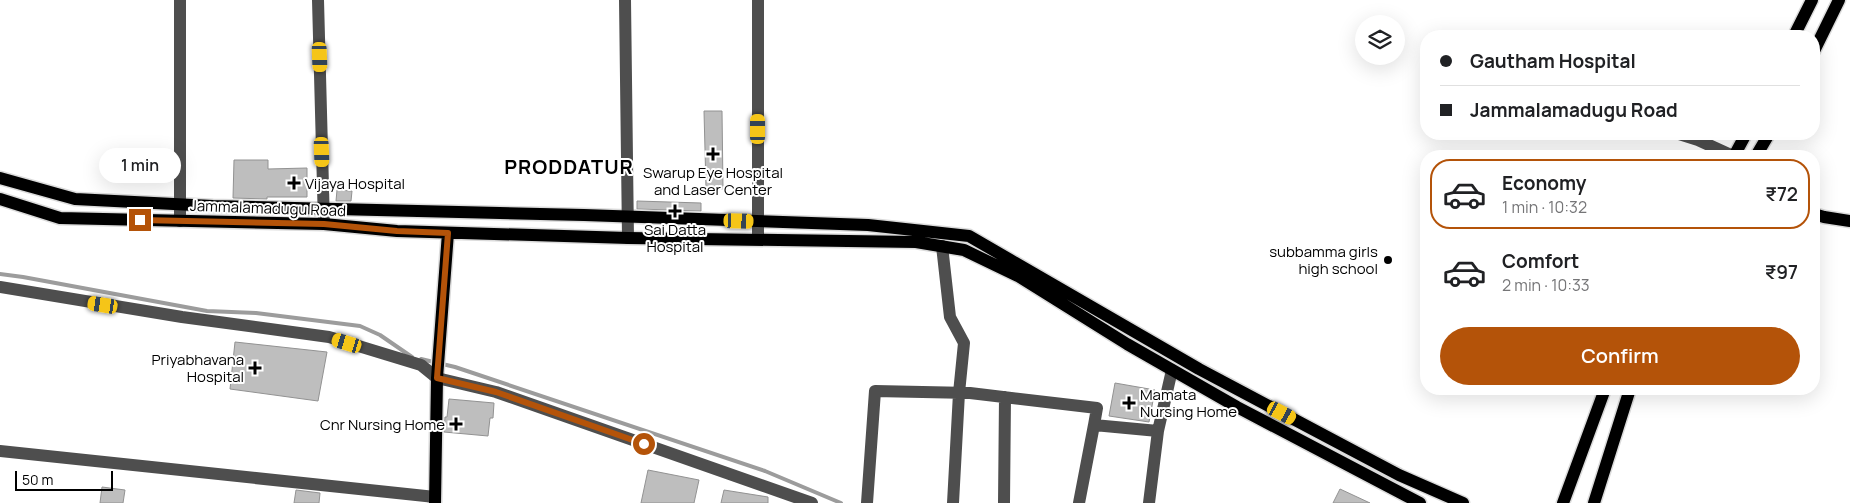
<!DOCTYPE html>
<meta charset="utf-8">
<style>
:root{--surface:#fff;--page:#f2f2f2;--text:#202124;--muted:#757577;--line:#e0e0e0;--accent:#b45309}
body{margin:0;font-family:Manrope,sans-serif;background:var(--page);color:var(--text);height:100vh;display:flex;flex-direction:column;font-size:19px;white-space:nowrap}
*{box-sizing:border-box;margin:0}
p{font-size:16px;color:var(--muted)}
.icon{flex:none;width:28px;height:28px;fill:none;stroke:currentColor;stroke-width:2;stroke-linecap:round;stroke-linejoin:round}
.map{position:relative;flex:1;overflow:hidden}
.drawer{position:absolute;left:1420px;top:150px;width:400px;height:245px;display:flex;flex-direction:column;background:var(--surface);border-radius:20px;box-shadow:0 5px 20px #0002}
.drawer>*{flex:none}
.hud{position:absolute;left:1420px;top:30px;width:400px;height:110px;border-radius:20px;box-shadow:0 5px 20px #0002;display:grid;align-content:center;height:110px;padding:0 20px;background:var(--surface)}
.buttons{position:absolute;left:1355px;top:15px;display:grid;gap:10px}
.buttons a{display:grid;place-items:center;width:50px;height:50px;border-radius:50%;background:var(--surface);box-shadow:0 5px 20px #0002;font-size:25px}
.scale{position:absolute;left:15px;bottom:12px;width:98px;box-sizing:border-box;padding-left:5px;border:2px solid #000;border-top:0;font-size:14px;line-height:18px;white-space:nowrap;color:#000;-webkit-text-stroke:4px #fff;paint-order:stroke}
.end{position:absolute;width:22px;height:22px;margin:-11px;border:6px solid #b45309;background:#fff;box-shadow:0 0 0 2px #fff}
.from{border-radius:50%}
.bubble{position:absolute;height:35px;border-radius:18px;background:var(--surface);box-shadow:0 5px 20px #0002;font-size:16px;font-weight:600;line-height:35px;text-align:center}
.car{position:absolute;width:15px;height:30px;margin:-15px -8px;border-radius:6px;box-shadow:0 0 4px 1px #0007;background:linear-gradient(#f5c518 24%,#345 0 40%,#f5c518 0 76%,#345 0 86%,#f5c518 0)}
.hud b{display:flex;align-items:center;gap:18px;height:48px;font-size:19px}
.hud b+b{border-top:1px solid var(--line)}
.hud i{width:12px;height:12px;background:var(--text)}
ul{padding:9px 0 0;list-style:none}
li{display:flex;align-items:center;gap:15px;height:70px;margin:0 10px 8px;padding:0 10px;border:2px solid transparent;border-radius:20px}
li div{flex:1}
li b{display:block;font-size:19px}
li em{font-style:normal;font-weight:600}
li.current{border-color:var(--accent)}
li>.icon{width:45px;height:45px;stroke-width:1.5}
.primary-button{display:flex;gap:10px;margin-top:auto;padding:10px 20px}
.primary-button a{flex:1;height:58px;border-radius:30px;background:var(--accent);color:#fff;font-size:20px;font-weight:600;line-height:58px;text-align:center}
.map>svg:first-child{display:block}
</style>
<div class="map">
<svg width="1850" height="503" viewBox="0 0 1850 503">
<rect width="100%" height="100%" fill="#fff"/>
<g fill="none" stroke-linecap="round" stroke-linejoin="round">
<path stroke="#9c9c9c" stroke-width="4" d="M0,274l23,3 184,34 49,2 104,13 20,9 32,22
M421,359l34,8 310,104 76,32"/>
</g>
<path fill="#bebebe" stroke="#929292" d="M704,111h18l1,78h-17z
M234,160h34v9l39,-1v29h-40v2l-34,-1z
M337,190l15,1 -1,10h-15z
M637,201l64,2v8l-64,-2z
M235,342l92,10 -9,49 -88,-12z
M1115,383l40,7 -6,32 -40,-6z
M449,399l45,4 -1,15h-3l-2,18 -44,-4 1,-15h2z
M648,470l51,10 -5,23h-53z
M102,487l23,3 -2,13h-23z
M1340,489l30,14h-37z
M296,490l24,3 -1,10h-25z
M724,490l44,7v6h-47z"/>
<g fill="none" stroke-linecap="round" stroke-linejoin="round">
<g stroke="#dbdbdb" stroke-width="15">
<path id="major" d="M1794,36l18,-36
M1814,51l25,-51
M1734,156l12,-22
M1756,156l13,-22
M0,178l75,21 138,7 371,9 284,10 101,11 230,133 200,106 64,28
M0,199l60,19 264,6 73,7 231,7 288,4 48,8 54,26 109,68 110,63 183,96
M1814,214l10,3 26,4
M435,503l2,-125 11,-145
M1563,503l42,-114
M1594,503l36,-114"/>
</g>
<path stroke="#4e4e4e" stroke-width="12" d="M318,0l6,224
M625,0l3,238
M758,0v239
M1679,134l19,6 35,16
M180,221v-221
M942,246l8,71 14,26 -5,50 -6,110
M0,287l182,30 147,20 92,28 16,13 59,14 316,111
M0,451l435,46
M867,503l8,-112 95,2 127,15 -3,17 64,6 14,-61
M1004,503l1,-106
M1079,503l15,-78
M1149,503l9,-72"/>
<use href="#major" stroke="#000" stroke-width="12"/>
</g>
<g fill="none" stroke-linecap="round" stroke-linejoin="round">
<path stroke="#b45309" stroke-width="6" d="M140,220l184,4 73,7 51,2 -11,145 59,14 148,52"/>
</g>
<g fill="#000" stroke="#fff" stroke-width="2">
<path d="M710.5 146.5h5v5h5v5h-5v5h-5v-5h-5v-5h5z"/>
<path d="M291.5 175.5h5v5h5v5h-5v5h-5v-5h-5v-5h5z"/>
<path d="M672.5 203.5h5v5h5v5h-5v5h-5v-5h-5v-5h5z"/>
<circle cx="1388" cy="260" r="5"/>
<path d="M252.5 360.5h5v5h5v5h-5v5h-5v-5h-5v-5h5z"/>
<path d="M1126.5 395.5h5v5h5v5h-5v5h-5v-5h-5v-5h5z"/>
<path d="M453.5 416.5h5v5h5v5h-5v5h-5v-5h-5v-5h5z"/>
</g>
<g text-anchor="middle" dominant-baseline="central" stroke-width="4" stroke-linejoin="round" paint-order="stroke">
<g font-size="15" fill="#000" stroke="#fff" text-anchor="end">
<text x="713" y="172" text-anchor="middle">Swarup Eye Hospital<tspan x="713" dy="17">and Laser Center</tspan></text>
<text x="305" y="183" text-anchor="start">Vijaya Hospital</text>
<text x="675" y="229" text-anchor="middle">Sai Datta<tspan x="675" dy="17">Hospital</tspan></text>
<text x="1378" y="251">subbamma girls<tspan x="1378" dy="17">high school</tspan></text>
<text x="244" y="359">Priyabhavana<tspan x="244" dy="17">Hospital</tspan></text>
<text x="1140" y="394" text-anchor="start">Mamata<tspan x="1140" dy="17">Nursing Home</tspan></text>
<text x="445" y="424">Cnr Nursing Home</text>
</g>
<g font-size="15" fill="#000" stroke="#fff">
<text transform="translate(268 208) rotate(2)">Jammalamadugu Road</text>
</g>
<g font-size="20" font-weight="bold" letter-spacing="1" fill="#000" stroke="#fff">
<text x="569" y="166">PRODDATUR</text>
</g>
</g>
</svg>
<div class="buttons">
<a><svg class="icon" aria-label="layers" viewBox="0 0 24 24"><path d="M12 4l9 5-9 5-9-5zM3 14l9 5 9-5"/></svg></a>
</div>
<div class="scale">50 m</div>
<i class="end from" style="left:644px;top:444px"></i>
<i class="end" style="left:140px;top:220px"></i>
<div class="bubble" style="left:99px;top:148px;width:82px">1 min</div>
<i class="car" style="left:320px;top:57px;rotate:178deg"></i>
<i class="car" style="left:758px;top:129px;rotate:0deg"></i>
<i class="car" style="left:322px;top:152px;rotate:178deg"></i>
<i class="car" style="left:739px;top:221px;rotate:92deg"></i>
<i class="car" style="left:103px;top:305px;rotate:279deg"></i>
<i class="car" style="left:347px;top:343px;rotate:287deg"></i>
<i class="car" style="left:1282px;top:413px;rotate:118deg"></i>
<div class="hud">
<b><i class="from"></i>Gautham Hospital</b>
<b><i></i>Jammalamadugu Road</b>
</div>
<section class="drawer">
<ul>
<li class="current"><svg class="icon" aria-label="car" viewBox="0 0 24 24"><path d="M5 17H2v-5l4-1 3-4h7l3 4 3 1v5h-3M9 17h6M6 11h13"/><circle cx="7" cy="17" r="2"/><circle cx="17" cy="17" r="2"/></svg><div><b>Economy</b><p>1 min · 10:32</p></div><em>₹72</em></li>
<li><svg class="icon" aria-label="car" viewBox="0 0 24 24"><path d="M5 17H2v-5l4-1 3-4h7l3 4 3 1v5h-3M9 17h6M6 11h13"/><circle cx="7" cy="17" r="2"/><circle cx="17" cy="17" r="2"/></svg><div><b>Comfort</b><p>2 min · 10:33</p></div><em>₹97</em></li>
</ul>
<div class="primary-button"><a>Confirm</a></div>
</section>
</div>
